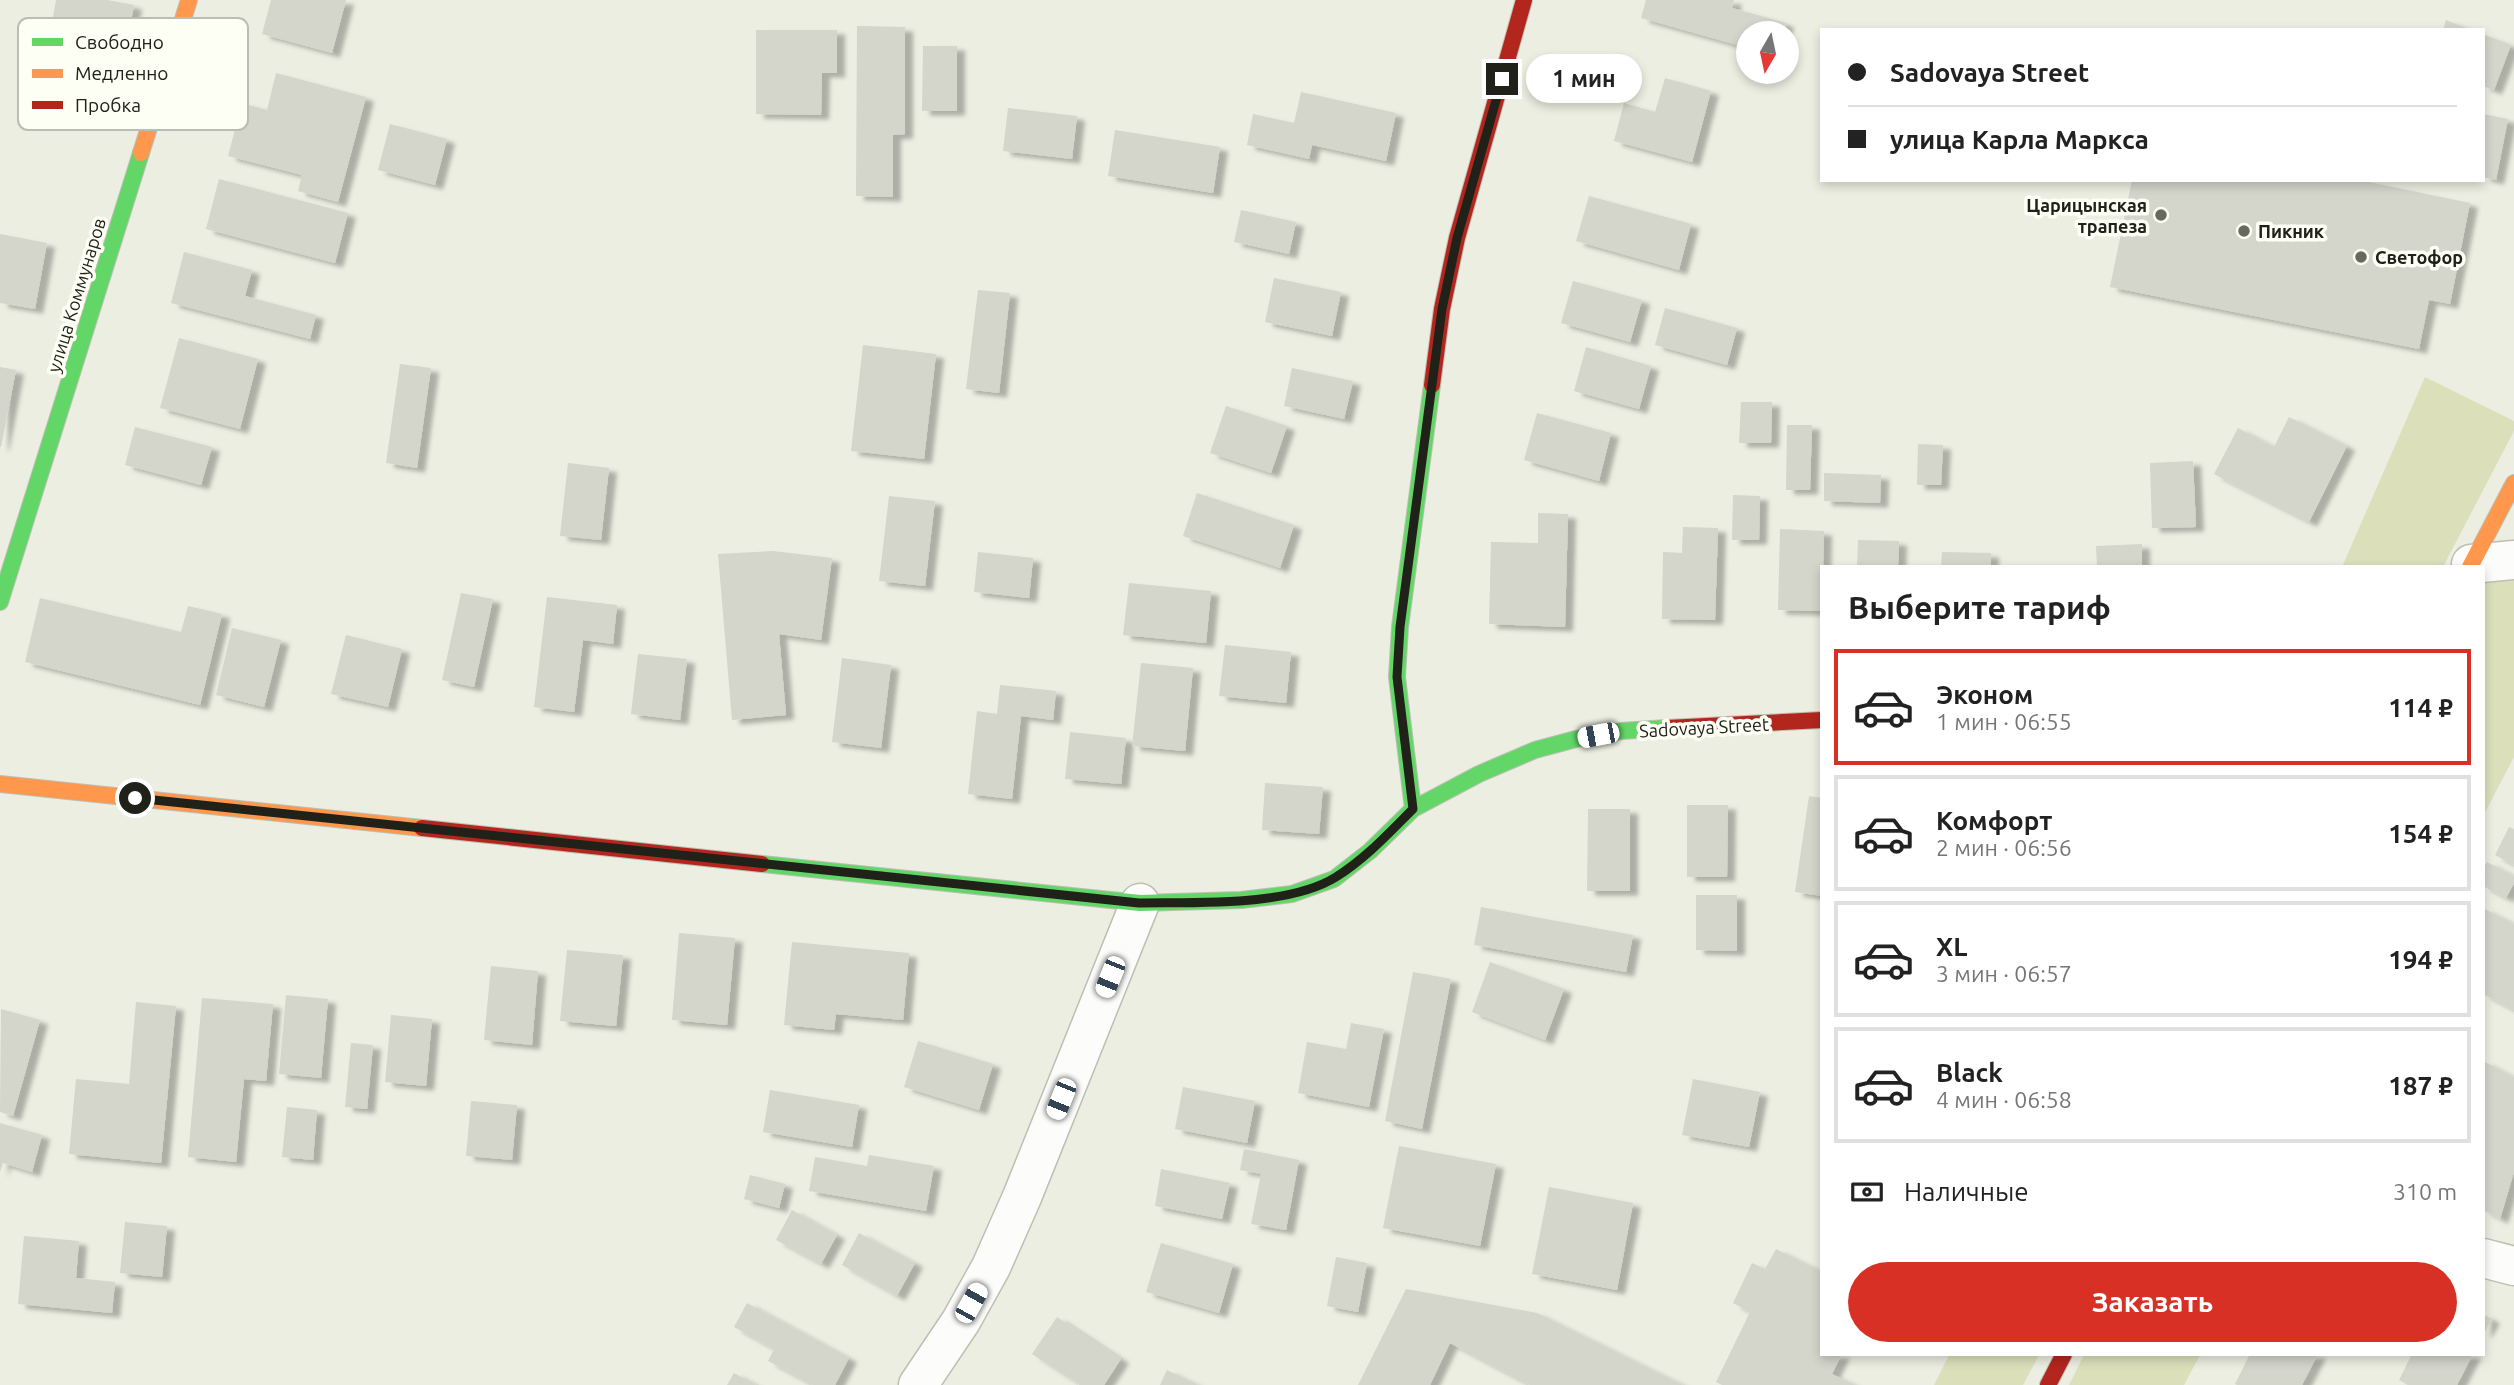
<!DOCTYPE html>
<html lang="ru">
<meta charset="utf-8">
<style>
:root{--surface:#fff;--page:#f2f2f2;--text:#222;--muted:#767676;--line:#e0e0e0;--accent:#d93025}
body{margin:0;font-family:Ubuntu,sans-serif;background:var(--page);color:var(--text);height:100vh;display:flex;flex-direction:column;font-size:26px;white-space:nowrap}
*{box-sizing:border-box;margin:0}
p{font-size:23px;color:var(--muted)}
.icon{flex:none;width:38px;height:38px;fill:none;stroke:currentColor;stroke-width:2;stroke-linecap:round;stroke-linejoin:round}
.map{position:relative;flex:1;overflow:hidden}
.drawer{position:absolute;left:1820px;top:565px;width:665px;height:791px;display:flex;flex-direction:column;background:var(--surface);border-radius:0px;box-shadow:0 4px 10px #0003}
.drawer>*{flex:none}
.banner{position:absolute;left:1820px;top:28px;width:665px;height:154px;border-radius:0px;box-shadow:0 4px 10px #0003;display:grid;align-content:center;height:154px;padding:0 28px;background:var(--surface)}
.needle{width:46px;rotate:189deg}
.fabs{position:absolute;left:1736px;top:21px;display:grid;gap:14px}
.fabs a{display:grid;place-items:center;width:63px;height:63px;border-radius:50%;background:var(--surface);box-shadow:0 4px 10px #0003;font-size:35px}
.end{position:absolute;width:32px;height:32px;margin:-16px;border:9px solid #202219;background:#fff;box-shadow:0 0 0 4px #fff}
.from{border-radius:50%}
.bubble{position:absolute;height:49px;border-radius:24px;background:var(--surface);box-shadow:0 4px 10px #0003;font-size:23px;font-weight:600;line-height:49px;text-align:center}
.car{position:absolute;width:21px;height:42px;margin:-21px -10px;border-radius:9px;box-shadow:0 0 5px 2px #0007;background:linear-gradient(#fff 24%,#345 0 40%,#fff 0 76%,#345 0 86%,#fff 0)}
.banner b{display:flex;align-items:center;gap:24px;height:66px;font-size:26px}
.banner b+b{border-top:2px solid var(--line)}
.banner i{width:18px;height:18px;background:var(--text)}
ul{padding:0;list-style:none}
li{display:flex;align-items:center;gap:21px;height:116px;margin:0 14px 10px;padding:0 14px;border:4px solid var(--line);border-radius:0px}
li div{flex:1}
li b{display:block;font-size:26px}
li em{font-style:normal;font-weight:600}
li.selected{border-color:var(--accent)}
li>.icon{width:63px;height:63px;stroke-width:1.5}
h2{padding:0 28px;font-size:32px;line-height:84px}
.pay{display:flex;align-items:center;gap:18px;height:77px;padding:0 28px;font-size:26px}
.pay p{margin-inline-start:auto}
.primary-button{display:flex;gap:14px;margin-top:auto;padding:14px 28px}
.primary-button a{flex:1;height:80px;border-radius:42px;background:var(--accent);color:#fff;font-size:28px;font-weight:600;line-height:80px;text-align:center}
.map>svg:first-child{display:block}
</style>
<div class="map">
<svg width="2514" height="1385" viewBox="0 0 2514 1385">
<defs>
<filter id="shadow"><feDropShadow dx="8" dy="4.5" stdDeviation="2" flood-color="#0004"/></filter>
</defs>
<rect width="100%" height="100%" fill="#eceee1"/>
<path fill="#dbe0bb" d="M2425,377l89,44v10l-71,136h-101z
M2514,574v183l-31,59v-238z
M1949,1355v-1l90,1 -16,30h-89z
M2084,1355h116l-16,30h-115z"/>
<path fill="#d4d5cb" filter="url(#shadow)" d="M56,0h51l27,5 -10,54 -76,-15z
M271,0h75l-14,53 -70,-19z
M1646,0h88l-2,8 54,15 -3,10h-35v15l-107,-30z
M2446,20l25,10h-28z
M857,26l48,1v107l-12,1v62l-37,-1z
M756,30h81v43h-15l-1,42 -65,-1z
M2483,34l28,11 -17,45 -11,-4z
M923,46h34v65h-35z
M276,73l90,24 -28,105 -40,-11 4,-16 -74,-19 14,-53 25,7z
M1665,78l46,13 -19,71 -78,-21 10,-38 31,9z
M1301,92l95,21 -10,48 -74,-16 -3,14 -62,-14 6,-31 41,9z
M1008,108l69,8 -5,43 -69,-8z
M2483,114l25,5 -12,61 -13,-3z
M390,124l57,15 -12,46 -57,-15z
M1115,130l105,17 -7,46 -105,-17z
M219,179l129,34 -13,50 -129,-34z
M2132,180h227l111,23 -20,101 -21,-4 -10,49 -309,-62z
M1589,196l102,28 -12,46 -103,-29z
M1241,210l55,12 -7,32 -55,-12z
M0,234l47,9 -12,66 -35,-6z
M184,252l68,18 -7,26 71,19 -6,24 -139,-36z
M1274,278l67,14 -9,44 -67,-14z
M1573,281l69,19 -12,42 -69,-19z
M978,290l32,3 -11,100 -33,-4z
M1665,308l72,20 -10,37 -72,-20z
M179,338l79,21 -18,70 -80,-21z
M863,345l73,9 -12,105 -73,-8z
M1586,347l65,19 -12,43 -65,-18z
M400,364l31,4 -14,100 -31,-5z
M0,367l16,3 -15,77h-1z
M1292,368l61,13 -9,38 -60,-13z
M1741,402h31l-1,41h-32z
M1226,406l61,20 -16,47 -61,-20z
M1537,413l74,20 -12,48 -75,-21z
M2289,417l58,29 -38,76 -95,-48 24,-46 36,19z
M1787,425h25l-2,65h-24z
M135,427l77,20 -11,38 -76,-20z
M1918,444l25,1 -2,40h-24z
M2193,461l3,66 -44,1 -2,-65z
M568,463l41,5 -8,72 -41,-4z
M1824,473l57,2 -1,28 -56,-2z
M1197,493l97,32 -14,43 -97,-32z
M1733,495l27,1 -1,44h-27z
M889,496l46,5 -10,85 -46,-5z
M1538,513l30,1 -3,113 -76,-3 2,-82 47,1z
M1683,527l35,1 -3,92 -53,-1 1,-67 19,1z
M1780,529l44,2 -2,80 -44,-1z
M1858,540l41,1 -1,26h-41z
M2142,544v23h-45l-1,-21z
M773,551l59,7 -11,82 -42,-6 7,81 -54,5 -14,-166z
M978,552l55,6 -4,40 -55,-6z
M1942,552l49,1v14h-50z
M1129,583l82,8 -5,52 -83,-8z
M461,593l32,6 -19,88 -32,-7z
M547,597l70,8 -4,39 -30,-4 -9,72 -40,-5z
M40,598l141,34 7,-26 34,8 -22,91 -175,-43z
M232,628l49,12 -17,67 -48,-12z
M346,635l56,14 -14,58 -57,-13z
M1225,645l66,7 -5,51 -67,-7z
M638,654l49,5 -7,61 -49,-6z
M842,658l49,7 -10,83 -49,-6z
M1141,663l52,5 -8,83 -53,-5z
M1000,685l56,6 -3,29 -32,-4 -9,83 -44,-5 9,-83 20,3z
M1070,732l56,6 -5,46 -56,-5z
M1265,783l58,4 -4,47 -57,-4z
M1809,796l13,2v98l-27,-4z
M1687,805h41l-1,72h-40z
M1588,809h42v82h-43z
M2509,827l5,2v36l-19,-10z
M2487,862l27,14v7l-8,15 -23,-12v-17z
M1696,895h41v56l-41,-1z
M1481,907l152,28 -7,37 -152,-27z
M2483,908l31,16v86l-31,-16z
M679,933l56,5 -8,87 -55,-5z
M792,942l117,11 -6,67 -67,-6 -2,16 -50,-5z
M567,950l56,5 -7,71 -56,-5z
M1490,962l74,27 -19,51 -73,-28z
M491,966l47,5 -6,74 -48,-5z
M1413,972l38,7 -29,150 -37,-8z
M286,995l42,4 -7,79 -42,-4z
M202,998l71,6 -7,77 -22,-2 -8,83 -48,-5z
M136,1002l40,4 -15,157 -92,-9 7,-75 53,5z
M1,1009l39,11 -27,96 -13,-4z
M391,1015l41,4 -6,67 -41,-4z
M1351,1023l33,6 -15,78 -71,-14 9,-51 39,7z
M918,1041l75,23 -14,46 -75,-23z
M351,1043l22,2 -6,64 -22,-2z
M2483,1061l31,16v95l-14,47 -17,-9z
M1693,1079l67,13 -11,55 -67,-12z
M1183,1087l72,14 -8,42 -72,-14z
M770,1090l89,15 -7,42 -89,-15z
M471,1101l46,4 -5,55 -46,-4z
M287,1107l30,3 -4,50 -31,-3z
M0,1123l42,12 -10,37 -29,-9 -3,9z
M1399,1146l97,18 -16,82 -97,-18z
M1244,1149l55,11 -13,70 -35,-6 10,-50 -21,-4z
M869,1155l65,11 -8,45 -117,-20 6,-34 52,9z
M1161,1169l69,14 -8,36 -67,-13z
M750,1175l35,9 -6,24 -35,-9z
M1549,1187l84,16 -16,87 -85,-16z
M792,1210l45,25 -16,29 -45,-24z
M125,1222l42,4 -5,51 -42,-4z
M859,1233l56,30 -18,33 -55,-31z
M24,1236l55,5 -3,37 39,4 -3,31 -94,-9z
M1161,1243l72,21 -14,49 -73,-21z
M1776,1249l46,23v82h20l-10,20 23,11h-133l-6,-3 34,-70 -17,-9 19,-40 13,6z
M1336,1257l31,6 -9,49 -31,-6z
M1406,1289l131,24 146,72h-153l-80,-42 -20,42h-72z
M747,1303l102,55 -14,27h-22l-45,-24 6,-12 -40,-22z
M2483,1314l9,5 -9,16z
M1057,1317l64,42 -17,26h-24l-48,-31z
M2250,1354h68l-16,31h-65l-2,-1z
M2412,1354h61l-16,31h-49l-9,-5z
M1167,1370l31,15h-38z
M734,1373l22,12h-29z"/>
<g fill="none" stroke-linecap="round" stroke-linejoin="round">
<g stroke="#bdbfb4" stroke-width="41">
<path id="street" d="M2471,564l43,-4
M2483,1258l31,8
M918,1385l43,-64 30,-54 31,-70 118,-294"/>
</g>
<g stroke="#bdbfb4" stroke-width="18">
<path id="fast" d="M0,602l141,-449
M1413,809l-16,-132 3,-50 32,-242
M762,864l378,39 101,-3 51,-6 42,-15 36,-28 43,-42 66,-35 56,-24 41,-11 45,-8 46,-3"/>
</g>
<g stroke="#bdbfb4" stroke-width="18">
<path id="slow" d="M141,153l48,-153
M2470,567l44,-84
M0,784l422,44"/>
</g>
<g stroke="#bdbfb4" stroke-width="18">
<path id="jam" d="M1432,385l10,-76 15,-71 67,-238
M1667,728l155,-8
M422,828l340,36
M2048,1385l16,-31"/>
</g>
<use href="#street" stroke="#fcfcfa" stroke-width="38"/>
<use href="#fast" stroke="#63d668" stroke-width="16"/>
<use href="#slow" stroke="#ff974d" stroke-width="16"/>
<use href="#jam" stroke="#b3261e" stroke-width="16"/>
</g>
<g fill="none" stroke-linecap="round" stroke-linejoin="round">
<path stroke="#202219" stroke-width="9" d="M135,798l1004,105c56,-1 149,4 197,-26 29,-18 53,-44 77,-68l-16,-132 3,-50 42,-318 15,-71 45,-159"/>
</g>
<g fill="#67695f" stroke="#fdfff5" stroke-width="2.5">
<circle cx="2161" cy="215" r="7"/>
<circle cx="2244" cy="231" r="7"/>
<circle cx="2361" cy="257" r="7"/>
</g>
<g text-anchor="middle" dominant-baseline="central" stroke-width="7" stroke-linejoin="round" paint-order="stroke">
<g font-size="18" font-weight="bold" fill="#202219" stroke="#fdfff5" text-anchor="start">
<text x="2147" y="205" text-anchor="end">Царицынская<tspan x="2147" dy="21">трапеза</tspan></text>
<text x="2258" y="231">Пикник</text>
<text x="2375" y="257">Светофор</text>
</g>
<g font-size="18" fill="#202219" stroke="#fdfff5">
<text transform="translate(76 295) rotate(-73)">улица Коммунаров</text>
<text transform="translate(1704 727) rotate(-3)">Sadovaya Street</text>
</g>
</g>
<rect x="18" y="18" width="230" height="112" rx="10" fill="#fdfff5" stroke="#bbbdb3" stroke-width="2"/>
<rect x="32" y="38" width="31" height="8" fill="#63d668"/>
<rect x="32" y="69" width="31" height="9" fill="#ff974d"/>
<rect x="32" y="101" width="31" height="8" fill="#b3261e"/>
<g font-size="19" fill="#202219">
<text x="75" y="49">Свободно</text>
<text x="75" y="80">Медленно</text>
<text x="75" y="112">Пробка</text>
</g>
</svg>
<div class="fabs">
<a><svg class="needle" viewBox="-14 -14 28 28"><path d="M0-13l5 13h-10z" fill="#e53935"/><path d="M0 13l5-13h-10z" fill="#767676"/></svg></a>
</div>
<i class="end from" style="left:135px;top:798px"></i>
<i class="end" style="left:1502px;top:79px"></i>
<div class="bubble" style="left:1526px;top:54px;width:116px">1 мин</div>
<i class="car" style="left:1598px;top:735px;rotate:259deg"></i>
<i class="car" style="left:1110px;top:977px;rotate:202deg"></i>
<i class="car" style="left:1061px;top:1099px;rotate:202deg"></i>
<i class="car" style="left:971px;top:1303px;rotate:29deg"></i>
<div class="banner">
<b><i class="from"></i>Sadovaya Street</b>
<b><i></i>улица Карла Маркса</b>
</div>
<section class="drawer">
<h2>Выберите тариф</h2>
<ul>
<li class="selected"><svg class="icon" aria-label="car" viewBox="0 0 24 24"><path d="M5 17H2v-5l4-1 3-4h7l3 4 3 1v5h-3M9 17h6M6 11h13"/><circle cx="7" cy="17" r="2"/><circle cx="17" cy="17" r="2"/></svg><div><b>Эконом</b><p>1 мин · 06:55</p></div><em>114 ₽</em></li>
<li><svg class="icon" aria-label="car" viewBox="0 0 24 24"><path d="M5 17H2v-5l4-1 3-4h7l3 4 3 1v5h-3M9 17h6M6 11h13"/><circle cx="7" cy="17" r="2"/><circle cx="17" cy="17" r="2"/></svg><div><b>Комфорт</b><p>2 мин · 06:56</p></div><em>154 ₽</em></li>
<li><svg class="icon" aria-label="car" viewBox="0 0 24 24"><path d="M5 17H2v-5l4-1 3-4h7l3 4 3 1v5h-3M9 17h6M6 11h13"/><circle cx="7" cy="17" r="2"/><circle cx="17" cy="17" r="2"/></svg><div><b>XL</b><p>3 мин · 06:57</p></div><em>194 ₽</em></li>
<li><svg class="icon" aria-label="car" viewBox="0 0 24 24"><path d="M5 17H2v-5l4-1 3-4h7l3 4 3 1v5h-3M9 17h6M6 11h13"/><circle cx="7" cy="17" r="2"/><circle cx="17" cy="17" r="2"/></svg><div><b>Black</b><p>4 мин · 06:58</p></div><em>187 ₽</em></li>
</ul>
<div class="pay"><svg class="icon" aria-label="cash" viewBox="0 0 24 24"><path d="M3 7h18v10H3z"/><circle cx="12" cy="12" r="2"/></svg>Наличные<p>310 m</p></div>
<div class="primary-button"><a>Заказать</a></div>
</section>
</div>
